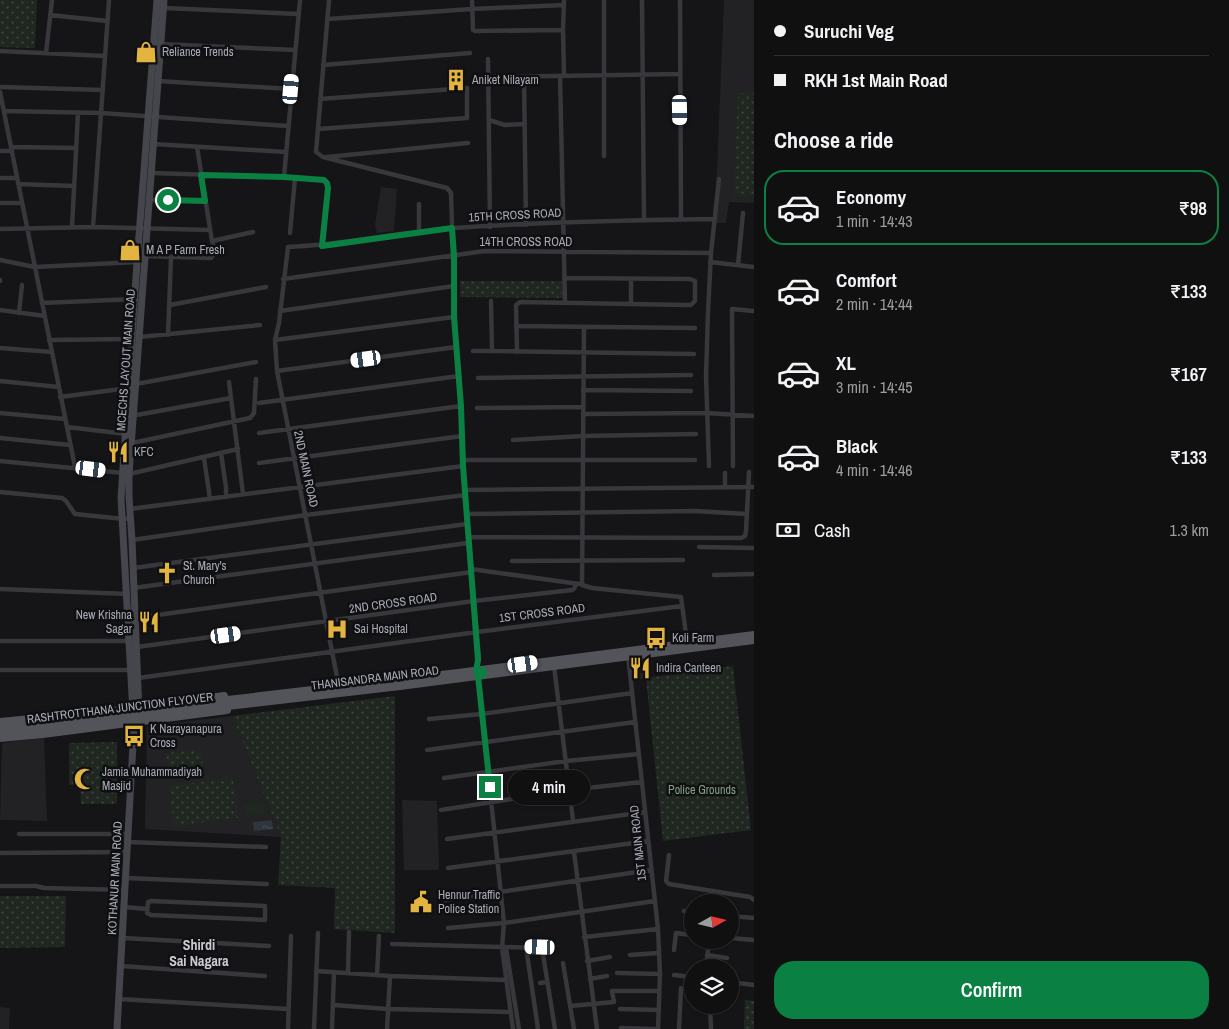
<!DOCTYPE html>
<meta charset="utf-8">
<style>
:root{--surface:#101011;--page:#1e1e1f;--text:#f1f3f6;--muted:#9c9d9f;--line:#303031;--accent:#0b8043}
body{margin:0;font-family:"Archivo Narrow",sans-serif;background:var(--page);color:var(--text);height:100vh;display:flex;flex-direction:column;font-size:19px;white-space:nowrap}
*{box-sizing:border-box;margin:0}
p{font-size:16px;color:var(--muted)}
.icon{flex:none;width:28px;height:28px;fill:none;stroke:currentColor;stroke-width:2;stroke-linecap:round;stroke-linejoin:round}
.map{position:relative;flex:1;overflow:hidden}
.sheet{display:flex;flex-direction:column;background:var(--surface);width:475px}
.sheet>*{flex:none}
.guide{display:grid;align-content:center;height:110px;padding:0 20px;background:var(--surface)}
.needle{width:32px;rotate:82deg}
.controls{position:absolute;left:684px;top:894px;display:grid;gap:10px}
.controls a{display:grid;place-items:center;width:55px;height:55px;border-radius:50%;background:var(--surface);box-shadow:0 1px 4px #0004,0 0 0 1px var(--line);font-size:25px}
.end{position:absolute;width:22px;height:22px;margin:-11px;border:6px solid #0b8043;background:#fff;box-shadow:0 0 0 2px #fff}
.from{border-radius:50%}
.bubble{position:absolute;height:35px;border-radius:18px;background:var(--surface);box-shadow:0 1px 4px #0004,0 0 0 1px var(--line);font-size:16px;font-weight:600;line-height:35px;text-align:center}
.car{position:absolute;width:15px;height:30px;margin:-15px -8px;border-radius:6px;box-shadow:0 0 4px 1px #0007;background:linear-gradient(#fff 24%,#345 0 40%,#fff 0 76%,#345 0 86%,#fff 0)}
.guide b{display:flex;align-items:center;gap:18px;height:48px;font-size:19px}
.guide b+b{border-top:1px solid var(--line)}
.guide i{width:12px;height:12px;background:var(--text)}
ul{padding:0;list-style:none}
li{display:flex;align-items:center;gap:15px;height:75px;margin:0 10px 8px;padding:0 10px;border:2px solid transparent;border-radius:20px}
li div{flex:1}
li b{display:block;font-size:19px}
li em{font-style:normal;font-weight:600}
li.active{border-color:var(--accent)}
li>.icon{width:45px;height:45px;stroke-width:1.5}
h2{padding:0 20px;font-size:22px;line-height:60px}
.pay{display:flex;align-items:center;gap:12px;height:55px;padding:0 20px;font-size:19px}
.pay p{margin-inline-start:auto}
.action{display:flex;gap:10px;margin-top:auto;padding:10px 20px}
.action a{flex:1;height:58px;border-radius:20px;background:var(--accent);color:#fff;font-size:20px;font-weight:600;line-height:58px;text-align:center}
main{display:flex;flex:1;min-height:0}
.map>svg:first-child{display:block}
</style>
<main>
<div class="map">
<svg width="754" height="1029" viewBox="0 0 754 1029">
<defs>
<pattern id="grass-dots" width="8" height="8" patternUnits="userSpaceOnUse" patternTransform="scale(1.25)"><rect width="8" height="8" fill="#202721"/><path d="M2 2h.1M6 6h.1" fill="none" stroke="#3e443f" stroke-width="1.8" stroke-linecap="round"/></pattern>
<pattern id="water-ripples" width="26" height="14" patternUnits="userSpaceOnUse" patternTransform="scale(1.25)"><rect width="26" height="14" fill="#2e353c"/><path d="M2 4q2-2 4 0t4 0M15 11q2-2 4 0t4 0" fill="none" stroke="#495056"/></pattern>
</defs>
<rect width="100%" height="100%" fill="#151517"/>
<path fill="#222124" d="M724,0h30v203l-25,-1 -3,21h-14l4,-30z
M381,187l16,2 -3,42 -17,2 -2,-8z
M645,657l3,21 -13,2 -3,-21z
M232,716l49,121 -136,-8 2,-103z
M44,738l3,83 -47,-1 2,-77z
M402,800l35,1 2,69h-35z
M0,1007l10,1 -1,21h-9z"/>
<path fill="url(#grass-dots)" d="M0,0h37l-2,48 -35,-1z
M738,93h16v103h-20z
M460,281h102l1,17 -103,-1z
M733,666l18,164 -88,11 -17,-163z
M395,696v237l-61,-4 1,-41 -57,-3 3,-48 -49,-121z
M117,742v62h-36l-1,-19h-11v-42z
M201,749l2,17 -34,5 -3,-18z
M233,778l5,40 -64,8 -5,-40z
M0,896h66l-1,51 -65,1z
M745,1000l9,1v28h-10z"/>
<path fill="#202721" d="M263,801l2,13 -19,2 -2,-12z"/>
<path fill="url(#water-ripples)" d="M272,820l1,9 -19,2 -1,-9z"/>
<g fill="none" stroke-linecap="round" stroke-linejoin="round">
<path stroke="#37373c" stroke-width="4.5" d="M329,0l-13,152 7,5 124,31 4,5 5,154 5,59 4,89 14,164 -3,12
M472,0l1,30 2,1 88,-1 1,46
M642,0l2,220
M680,0l1,220
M164,8l134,6
M50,15l57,6
M328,19l144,-10 92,-4
M563,30l1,-30
M159,44l136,6
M0,51l105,5
M46,53l6,-53
M488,59l2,168
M323,65l147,-12
M560,76l5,226
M488,77l192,-3
M524,77l2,148
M158,81l133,8
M0,87l103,3
M0,92l75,375
M4,111l97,2 187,13
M489,120l16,5 20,-1
M318,129l149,-11v-30l-147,11
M154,144l132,8
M11,147l65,1
M197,147l15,94
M0,151h12
M604,156v-156
M327,157l141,-14
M151,173l133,4 40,3 3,3 1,5 -6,57
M284,177l16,-177
M0,178h17
M18,184l56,2
M150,200l55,1
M0,203h22
M419,204v29
M72,227l6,-114
M93,227l16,-227
M0,229l93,-2 117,3
M290,233l5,-55
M145,256l66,2 4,-6 -3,-11 41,-9
M0,260l35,7 102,-5
M710,262l44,5
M738,265l5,-52
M283,279l202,-28 226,2
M0,281v-1
M491,301l1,50 202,3
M42,303l93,-4
M631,304v-25
M170,305l96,-18
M0,310l45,6
M280,311l174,-25
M19,313l3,-28
M516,326l179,2
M584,327l-2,258 10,3 89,9 5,37 -4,10
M168,335l3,-77
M139,337l121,-12
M49,340l83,-1
M275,340l179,-23
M0,348l52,4
M473,351h19
M517,352l-1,-47 4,-3 167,3h4l4,-4v-20l-5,-2 -126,-1
M277,371l179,-24
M478,378l213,-3
M0,381l59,6
M229,382l14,112
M136,384l120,-22
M583,390l108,1
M60,397l69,-9
M259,403l200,-27
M477,408l106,-1
M0,413l65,6
M583,414l124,-1 47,3
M131,416l100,-18
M67,427l59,7
M259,433l202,-27
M0,438l70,7
M513,440l70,-4 113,-2
M132,443l118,-25 4,-5 2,-34
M221,453l5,34v10
M204,458l6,41
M463,460h232
M0,461l123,12
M259,463l203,-27
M709,466l-3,-90 2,-64 3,-59 8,-74
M733,466l-1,-157 22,2
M129,474l109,-25
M725,487v-14
M465,490l289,-3
M0,492l62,6 4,3 9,13 49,5 7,-1
M130,509l333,-43
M467,514l228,-3 52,3
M468,537l273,1 4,-2 1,-5 3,-59
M132,540l174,-25 159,-20
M699,547l55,1
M512,561l171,-1
M133,568l334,-44
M471,569l108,15
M714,575l40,-1
M133,588l335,-45
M0,589l128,5
M135,618l337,-46
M0,641h130
M137,647l337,-46 98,-11 2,-1 2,-5
M628,655l30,274 2,45 -2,55
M554,666l19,154
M0,670h131
M478,676l26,247 -2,25 11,81
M138,678l339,-46 205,-26
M339,687l-62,-316 -2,-31 4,-17 9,-76c56,-2 110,-15 166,-19 86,-6 174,-8 261,-9
M429,719l53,-5 150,-21
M427,750l208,-28
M444,778l122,-17 73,-7
M441,810l128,-20 73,-8
M19,834h109
M447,839l198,-27
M128,842l138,5
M574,852l23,177
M0,853l127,-1
M669,855l-3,26 3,3 81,13 4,3
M448,868l200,-27
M126,878l141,6
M0,886h36l8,2 81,2
M445,900l206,-30
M151,901l114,5v14l-114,-5 -4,-2 1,-11z
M124,907l23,2
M684,911l8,1
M730,916l24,2
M448,928l56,-5 151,-22
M584,937l74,-8
M123,938l146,8
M730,938l24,2
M392,944l150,4 13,81
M526,947l12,82
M506,948l13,81
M674,950l2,-17 16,2
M630,955l28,-2
M707,955l20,3
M587,961l23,-4
M563,963l11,66
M121,966l144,10
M706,968l3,-28
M316,971l74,5 115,4
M348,973l1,-41
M617,973l43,1
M377,975l2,-39
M674,975l18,2
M590,979l17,-3
M730,982l24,3
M540,983l7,-1
M119,999l169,10
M334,1005l54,4 123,3
M710,1005l1,24
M570,1006l44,-4 -2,-11h47
M620,1009l39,1
M621,1028l35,1
M288,1029l3,-93
M314,1029l4,-96
M332,1029l2,-57
M387,1029l3,-53
M679,1029l2,-41"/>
<path stroke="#45464c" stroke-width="7" d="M133,713l-12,-215 16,-236 20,-262
M139,713l-7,-173 -3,-43v-23l35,-474
M117,1029l17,-302"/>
<path stroke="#53545a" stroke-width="8" d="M219,701l239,-28 296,-38
M219,707l181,-21 354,-46
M0,722l134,-13 90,-13
M0,738l43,-4 184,-24"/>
<path stroke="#53545a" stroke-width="8" d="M0,727l111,-11 108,-15
M0,734l219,-27"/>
</g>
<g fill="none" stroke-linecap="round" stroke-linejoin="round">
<path stroke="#0b8043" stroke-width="6" d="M168,200l37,1 -4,-26 83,2 40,3 3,3 1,5 -6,58 130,-18 2,28v61l7,89 2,60 15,194 -2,11 7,-1 1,5 -6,1 12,111"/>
</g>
<defs>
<g id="shop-bare" transform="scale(1.725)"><path d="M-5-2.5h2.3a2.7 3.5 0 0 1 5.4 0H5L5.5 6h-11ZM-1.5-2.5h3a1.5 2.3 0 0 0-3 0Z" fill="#e4b440" stroke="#101012" stroke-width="2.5" paint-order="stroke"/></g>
<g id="building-bare" transform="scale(1.725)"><path d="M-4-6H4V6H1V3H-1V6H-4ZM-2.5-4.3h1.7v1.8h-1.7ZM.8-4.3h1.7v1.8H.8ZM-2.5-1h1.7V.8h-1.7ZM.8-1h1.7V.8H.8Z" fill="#e4b440" stroke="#101012" stroke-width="2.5" paint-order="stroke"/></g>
<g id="restaurant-bare" transform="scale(1.725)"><path d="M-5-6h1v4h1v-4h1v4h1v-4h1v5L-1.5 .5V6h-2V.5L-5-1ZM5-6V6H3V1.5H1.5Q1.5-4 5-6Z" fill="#e4b440" stroke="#101012" stroke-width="2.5" paint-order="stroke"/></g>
<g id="church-bare" transform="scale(1.725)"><path d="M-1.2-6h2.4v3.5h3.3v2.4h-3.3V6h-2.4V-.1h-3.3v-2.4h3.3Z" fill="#e4b440" stroke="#101012" stroke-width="2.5" paint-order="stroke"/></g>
<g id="hospital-bare" transform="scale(1.725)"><path d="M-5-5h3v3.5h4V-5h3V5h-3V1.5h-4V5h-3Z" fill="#e4b440" stroke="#101012" stroke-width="2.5" paint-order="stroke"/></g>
<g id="bus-bare" transform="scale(1.725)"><path d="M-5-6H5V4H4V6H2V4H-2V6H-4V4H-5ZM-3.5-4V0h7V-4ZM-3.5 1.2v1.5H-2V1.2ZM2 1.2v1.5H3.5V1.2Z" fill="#e4b440" stroke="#101012" stroke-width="2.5" paint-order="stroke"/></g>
<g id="mosque-bare" transform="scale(1.725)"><path d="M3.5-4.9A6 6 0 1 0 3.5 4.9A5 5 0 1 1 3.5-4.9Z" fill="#e4b440" stroke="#101012" stroke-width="2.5" paint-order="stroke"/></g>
<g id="civic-bare" transform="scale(1.725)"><path d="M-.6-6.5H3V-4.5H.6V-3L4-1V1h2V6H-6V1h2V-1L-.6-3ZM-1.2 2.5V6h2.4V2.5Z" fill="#e4b440" stroke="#101012" stroke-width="2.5" paint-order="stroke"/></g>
</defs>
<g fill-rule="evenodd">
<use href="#shop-bare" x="146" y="52"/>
<use href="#building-bare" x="456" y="80"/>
<use href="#shop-bare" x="130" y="250"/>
<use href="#restaurant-bare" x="118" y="452"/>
<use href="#church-bare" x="167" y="573"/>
<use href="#restaurant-bare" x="149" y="622"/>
<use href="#hospital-bare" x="337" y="629"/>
<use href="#bus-bare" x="656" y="638"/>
<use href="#restaurant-bare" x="640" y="668"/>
<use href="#bus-bare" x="134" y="736"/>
<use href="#mosque-bare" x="85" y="779"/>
<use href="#civic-bare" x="421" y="902"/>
</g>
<g text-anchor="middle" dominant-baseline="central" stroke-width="5" stroke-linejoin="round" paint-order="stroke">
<g font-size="12" fill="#a8acb6" stroke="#101012" text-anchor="start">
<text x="162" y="52">Reliance Trends</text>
<text x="472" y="80">Aniket Nilayam</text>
<text x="146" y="250">M A P Farm Fresh</text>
<text x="134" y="452">KFC</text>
<text x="183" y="566">St. Mary's<tspan x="183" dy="14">Church</tspan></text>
<text x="132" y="615" text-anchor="end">New Krishna<tspan x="132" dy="14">Sagar</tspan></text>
<text x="354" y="629">Sai Hospital</text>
<text x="672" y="638">Koli Farm</text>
<text x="656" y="668">Indira Canteen</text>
<text x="150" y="729">K Narayanapura<tspan x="150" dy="14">Cross</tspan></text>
<text x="102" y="772">Jamia Muhammadiyah<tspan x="102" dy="14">Masjid</tspan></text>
<text x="438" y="895">Hennur Traffic<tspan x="438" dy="14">Police Station</tspan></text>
</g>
<g font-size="12" fill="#a8acb6" stroke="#101012">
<text transform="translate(515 215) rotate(-3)">15TH CROSS ROAD</text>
<text x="526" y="242">14TH CROSS ROAD</text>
<text transform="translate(126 360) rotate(-86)">MCECHS LAYOUT MAIN ROAD</text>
<text transform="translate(306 469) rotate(78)">2ND MAIN ROAD</text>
<text transform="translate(393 603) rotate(-8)">2ND CROSS ROAD</text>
<text transform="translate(542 613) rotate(-7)">1ST CROSS ROAD</text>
<text transform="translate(375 678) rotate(-7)">THANISANDRA MAIN ROAD</text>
<text transform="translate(120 708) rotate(-7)">RASHTROTTHANA JUNCTION FLYOVER</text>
<text transform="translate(638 843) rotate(-96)">1ST MAIN ROAD</text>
<text transform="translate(115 878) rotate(-87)">KOTHANUR MAIN ROAD</text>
</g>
<g font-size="12" fill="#81a084" stroke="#101012">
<text x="702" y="790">Police Grounds</text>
</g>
<g font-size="14" font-weight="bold" fill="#c9cbd2" stroke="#101012">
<text x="199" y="945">Shirdi<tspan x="199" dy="16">Sai Nagara</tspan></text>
</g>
</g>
</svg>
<div class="controls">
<a><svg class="needle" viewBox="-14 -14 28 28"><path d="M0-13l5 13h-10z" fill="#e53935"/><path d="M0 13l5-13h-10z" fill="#9c9d9f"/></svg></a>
<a><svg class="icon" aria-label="layers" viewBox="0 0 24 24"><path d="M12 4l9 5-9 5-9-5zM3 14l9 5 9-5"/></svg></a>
</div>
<i class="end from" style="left:168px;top:200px"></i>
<i class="end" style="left:490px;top:787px"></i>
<div class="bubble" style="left:508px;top:770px;width:82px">4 min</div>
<i class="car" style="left:291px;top:89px;rotate:5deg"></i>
<i class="car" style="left:680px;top:110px;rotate:179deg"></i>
<i class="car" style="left:366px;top:359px;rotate:262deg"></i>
<i class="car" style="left:91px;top:469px;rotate:97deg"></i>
<i class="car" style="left:226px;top:635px;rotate:82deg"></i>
<i class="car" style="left:523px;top:664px;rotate:82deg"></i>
<i class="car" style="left:540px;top:947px;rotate:272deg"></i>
</div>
<section class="sheet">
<div class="guide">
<b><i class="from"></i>Suruchi Veg</b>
<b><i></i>RKH 1st Main Road</b>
</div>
<h2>Choose a ride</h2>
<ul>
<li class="active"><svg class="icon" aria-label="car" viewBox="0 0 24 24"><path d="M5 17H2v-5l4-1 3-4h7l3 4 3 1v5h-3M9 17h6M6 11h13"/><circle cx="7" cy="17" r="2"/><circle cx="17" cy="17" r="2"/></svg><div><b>Economy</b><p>1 min · 14:43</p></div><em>₹98</em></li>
<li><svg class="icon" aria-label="car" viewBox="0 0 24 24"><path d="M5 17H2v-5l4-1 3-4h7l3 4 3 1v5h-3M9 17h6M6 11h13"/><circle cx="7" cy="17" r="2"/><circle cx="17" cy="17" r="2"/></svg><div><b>Comfort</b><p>2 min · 14:44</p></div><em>₹133</em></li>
<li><svg class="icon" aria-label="car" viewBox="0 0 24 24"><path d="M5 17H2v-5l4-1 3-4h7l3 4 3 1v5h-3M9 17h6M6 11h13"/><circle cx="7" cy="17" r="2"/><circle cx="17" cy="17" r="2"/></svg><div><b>XL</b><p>3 min · 14:45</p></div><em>₹167</em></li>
<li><svg class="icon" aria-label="car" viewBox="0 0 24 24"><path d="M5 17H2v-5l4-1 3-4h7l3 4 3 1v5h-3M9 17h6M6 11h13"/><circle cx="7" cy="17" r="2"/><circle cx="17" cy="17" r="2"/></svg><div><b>Black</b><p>4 min · 14:46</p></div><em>₹133</em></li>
</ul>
<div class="pay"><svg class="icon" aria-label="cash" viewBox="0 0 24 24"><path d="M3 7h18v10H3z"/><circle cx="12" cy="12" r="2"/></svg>Cash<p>1.3 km</p></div>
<div class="action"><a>Confirm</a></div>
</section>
</main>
